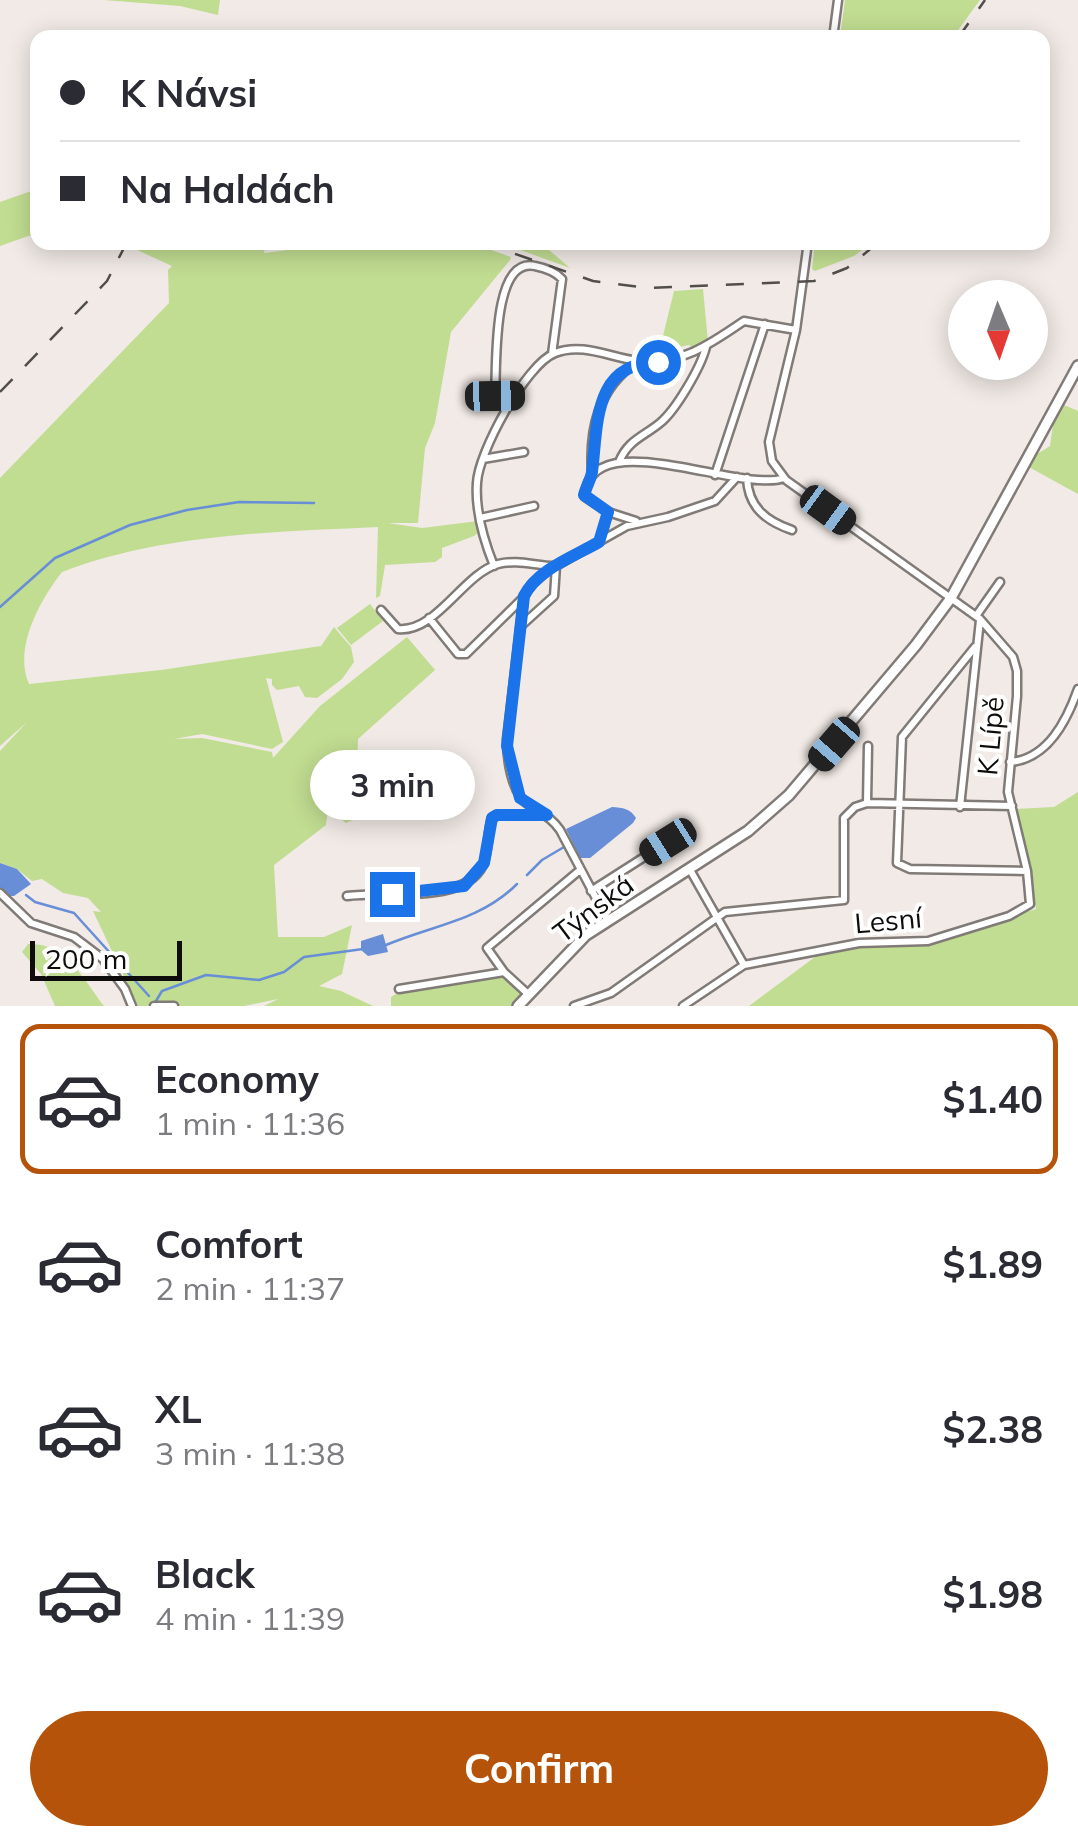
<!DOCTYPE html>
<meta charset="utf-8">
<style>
:root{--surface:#fff;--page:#f7f7f7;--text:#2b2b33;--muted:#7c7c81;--line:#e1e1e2;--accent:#b45309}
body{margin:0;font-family:Mulish,sans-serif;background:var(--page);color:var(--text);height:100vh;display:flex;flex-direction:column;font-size:38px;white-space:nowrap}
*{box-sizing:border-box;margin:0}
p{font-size:32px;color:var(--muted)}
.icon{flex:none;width:55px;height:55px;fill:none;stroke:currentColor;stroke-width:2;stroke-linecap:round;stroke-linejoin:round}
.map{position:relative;height:1006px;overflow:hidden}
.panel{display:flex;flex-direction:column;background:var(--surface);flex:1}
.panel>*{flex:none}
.guide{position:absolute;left:30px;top:30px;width:1020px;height:220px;border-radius:20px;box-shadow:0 5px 25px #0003;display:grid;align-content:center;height:220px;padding:0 30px;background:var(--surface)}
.needle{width:65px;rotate:178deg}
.controls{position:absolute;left:948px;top:280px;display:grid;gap:20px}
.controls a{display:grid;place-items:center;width:100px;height:100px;border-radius:50%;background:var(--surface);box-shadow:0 5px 25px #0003;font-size:50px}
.scale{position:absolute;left:30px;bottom:25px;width:152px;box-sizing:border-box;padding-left:10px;border:5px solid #0f0d0c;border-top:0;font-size:28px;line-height:35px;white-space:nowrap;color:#0f0d0c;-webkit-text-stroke:8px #fff;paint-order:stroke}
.end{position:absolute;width:45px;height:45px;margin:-22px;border:12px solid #1a73e8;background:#fff;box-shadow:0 0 0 5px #fff}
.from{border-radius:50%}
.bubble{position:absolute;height:70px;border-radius:35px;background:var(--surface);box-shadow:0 5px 25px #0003;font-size:32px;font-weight:700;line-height:70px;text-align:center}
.car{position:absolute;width:30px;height:60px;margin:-30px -15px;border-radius:12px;box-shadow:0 0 8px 2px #0007;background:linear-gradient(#222 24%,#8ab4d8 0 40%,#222 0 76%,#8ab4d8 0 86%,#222 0)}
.guide b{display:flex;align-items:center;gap:35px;height:95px;font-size:38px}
.guide b+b{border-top:2px solid var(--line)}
.guide i{width:25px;height:25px;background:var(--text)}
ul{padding:18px 0 0;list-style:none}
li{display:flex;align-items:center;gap:30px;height:150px;margin:0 20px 15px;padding:0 10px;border:5px solid transparent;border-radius:20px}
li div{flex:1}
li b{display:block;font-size:38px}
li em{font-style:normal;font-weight:700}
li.current{border-color:var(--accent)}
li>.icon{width:90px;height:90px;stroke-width:1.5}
.cta{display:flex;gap:20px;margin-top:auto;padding:20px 30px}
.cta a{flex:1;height:115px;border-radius:60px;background:var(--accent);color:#fff;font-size:40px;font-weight:700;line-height:115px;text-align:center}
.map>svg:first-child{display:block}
</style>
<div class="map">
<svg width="1078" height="1006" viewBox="0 0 1078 1006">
<rect width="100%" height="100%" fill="#f1eae6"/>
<path fill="#c1dd91" d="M104,0h116l-2,15 -38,-9z
M845,0h135l-27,37h-113z
M37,189v44l-37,13v-44z
M469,242l42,15 -1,3 -59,72 -16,91 -10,25 -7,75h-30l34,5 56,-7 2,10 -6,5 -32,12v9l-7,5 -50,3 -5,31 -4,2 2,-71c-105,5 -217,7 -316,45 -22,28 -49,77 -33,112l132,-14 160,-24 13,-19 17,20 3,15 -12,17 -25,19 -12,-1 -6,-11 -22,4 -5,-5v-6l-6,-1 17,64 -11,7 -70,-15 -28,5 28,-1 70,14 1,6 47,-52 87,-69 28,33 -77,69 -2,79 -10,5 -6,-5v-16l-11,-2 -3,25 -52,40 4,72h46l28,-12 -10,49 -23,12 22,5 32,15h-109l14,-7 -34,7h-106l-45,-95 8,1 -13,-14 -25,-5 -21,-14 -10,2 -15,-12 -17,-6v-112l27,-29 -27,24v-268l169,-175 -1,-33 4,-4 -35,-16 -3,-7h132l-2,10 79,-10z
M493,243h48l29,25 -66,-24z
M815,243v-1l56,1 -17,13 -39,15 -3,-2z
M703,289l5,53 -14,8 -5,-5c-10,1 -20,8 -31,11l16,-65z
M1064,405l14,6v83l-51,-28 7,-10 16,-10 3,-22z
M370,604l13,17 -32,24 -14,-17z
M1078,792v214h-329l70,-52 39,-6 68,-4 110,-35 -20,-100 38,-2z
M28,944c38,-2 55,35 76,62h-49l-14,-32 -19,-22z
M503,976l20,17 -11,13h-121v-9l10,-6z"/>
<path fill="#678ed6" d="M612,807c11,1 18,1 24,11l-3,5 -43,35h-10l-14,-29z
M0,863l17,6 14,15 -17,12h-7l-7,-7z
M383,934l5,18 -20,4 -7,-6v-9z"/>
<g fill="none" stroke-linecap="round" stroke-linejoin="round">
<path stroke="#678ed6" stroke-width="2.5" d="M0,607l55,-49 75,-33 57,-15 52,-8 75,1
M527,875l15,-15 22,-13
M26,895l9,7 39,11 75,83
M386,945c47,-20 94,-24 131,-61
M156,1001l6,-10 44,-16 53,5 25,-8 20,-15 59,-8"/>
<g stroke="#817b78" stroke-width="11">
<path id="minor" d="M833,38l5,-38
M515,396h-20c2,-27 -4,-140 40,-130 10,2 20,5 27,13l-10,75
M483,459l41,-7
M619,462c9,-22 24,-25 41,-39 16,-13 41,-56 46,-76
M592,474c-3,-45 6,-86 45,-112
M715,475l50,-151
M747,478c1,29 19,43 45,52
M480,518l54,-12
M636,521l-28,-9 -23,-15c3,-76 155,-3 199,-19
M600,540l8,-28
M494,566c-10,-25 -19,-56 -17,-83 1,-30 49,-119 78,-130 28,-11 56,5 83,8 42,5 74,-18 106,-40l52,9
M381,610l17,19c38,4 65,-55 100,-65 20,-5 38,2 57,2
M976,616l24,-34
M429,618l29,36h8l57,-56
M522,625l32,-29 2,-30
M975,647l-73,90 -5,126 13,6 117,2
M1010,762c38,-3 57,-42 68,-73
M867,803l145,3
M960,807l20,-187
M689,868l55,97
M591,891l97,-62
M0,893l31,30 43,14 29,22 22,30 7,17
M347,896c37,-6 116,10 136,-31 6,-14 4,-32 9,-47l5,-3 49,-1
M607,919l-47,-89c-9,-13 -18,-16 -31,-25 -18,-11 -22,-47 -22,-66l17,-143 7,-11 16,-14 80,-45 41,-9 47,-16 22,-24
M399,989l105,-17
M528,994l-24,-22 -17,-24 93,-78
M154,1006h20
M574,1006l37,-13 114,-81 119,-12v-82l11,-11 12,-4 1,-57
M683,1006l61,-41 115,-22 69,-2 81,-25 21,-12 -3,-33 -19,-79 9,-96v-25l-4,-14 -33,-38 -194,-139 -14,-19 -3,-19 27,-112 12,-88"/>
</g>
<g stroke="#817b78" stroke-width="14">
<path id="major" d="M518,1006l68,-71 162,-104 41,-36 127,-150 35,-47 127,-232"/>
</g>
<use href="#minor" stroke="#fff" stroke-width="6"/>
<use href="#major" stroke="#fff" stroke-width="9"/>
<path stroke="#524e4c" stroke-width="2.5" stroke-dasharray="18 18" stroke-linecap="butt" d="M958,38l27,-38
M481,242l112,39 55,7 166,-7 33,-13 32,-26
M0,392l107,-111 20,-39"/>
</g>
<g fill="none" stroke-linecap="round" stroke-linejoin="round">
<path stroke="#1a73e8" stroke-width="12" d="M392,894l72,-8 20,-23 8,-45 5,-3h50l-27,-17 -13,-52 17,-150c14,-27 49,-39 75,-54l9,-30 -24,-17c2,-8 7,-16 8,-23 6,-48 1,-109 66,-110"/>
</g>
<g text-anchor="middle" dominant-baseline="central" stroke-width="8" stroke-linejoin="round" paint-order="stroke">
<g font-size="28" fill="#0f0d0c" stroke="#fff">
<text transform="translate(990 736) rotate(-85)">K Lípě</text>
<text transform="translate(593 908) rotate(-37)">Týnská</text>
<text transform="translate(888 920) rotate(-5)">Lesní</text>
</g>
</g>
</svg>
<div class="controls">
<a><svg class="needle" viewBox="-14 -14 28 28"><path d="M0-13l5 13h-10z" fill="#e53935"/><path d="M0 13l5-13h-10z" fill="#7c7c81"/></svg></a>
</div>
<div class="scale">200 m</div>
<i class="end from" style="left:658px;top:362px"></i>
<i class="end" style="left:392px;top:894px"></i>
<div class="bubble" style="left:310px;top:750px;width:165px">3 min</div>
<i class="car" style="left:495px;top:396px;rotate:89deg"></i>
<i class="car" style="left:828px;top:510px;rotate:126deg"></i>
<i class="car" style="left:834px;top:744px;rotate:221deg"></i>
<i class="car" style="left:668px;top:842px;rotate:238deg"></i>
<div class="guide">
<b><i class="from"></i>K Návsi</b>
<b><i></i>Na Haldách</b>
</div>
</div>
<section class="panel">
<ul>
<li class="current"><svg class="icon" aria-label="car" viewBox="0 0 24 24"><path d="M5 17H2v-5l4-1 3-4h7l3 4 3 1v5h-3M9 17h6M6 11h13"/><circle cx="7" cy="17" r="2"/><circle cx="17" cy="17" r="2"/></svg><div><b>Economy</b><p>1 min · 11:36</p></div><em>$1.40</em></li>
<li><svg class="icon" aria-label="car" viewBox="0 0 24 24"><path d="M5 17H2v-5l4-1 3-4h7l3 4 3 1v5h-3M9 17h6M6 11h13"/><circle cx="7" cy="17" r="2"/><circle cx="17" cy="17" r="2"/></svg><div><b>Comfort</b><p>2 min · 11:37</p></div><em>$1.89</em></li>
<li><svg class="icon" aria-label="car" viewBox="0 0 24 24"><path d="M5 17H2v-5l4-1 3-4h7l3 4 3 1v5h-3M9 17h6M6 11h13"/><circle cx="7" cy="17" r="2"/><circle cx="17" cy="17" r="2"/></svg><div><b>XL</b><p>3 min · 11:38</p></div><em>$2.38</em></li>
<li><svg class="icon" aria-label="car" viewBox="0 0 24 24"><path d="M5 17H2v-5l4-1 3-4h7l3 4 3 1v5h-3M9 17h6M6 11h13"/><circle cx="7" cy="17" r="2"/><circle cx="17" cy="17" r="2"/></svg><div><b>Black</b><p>4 min · 11:39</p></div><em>$1.98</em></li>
</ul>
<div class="cta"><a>Confirm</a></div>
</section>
